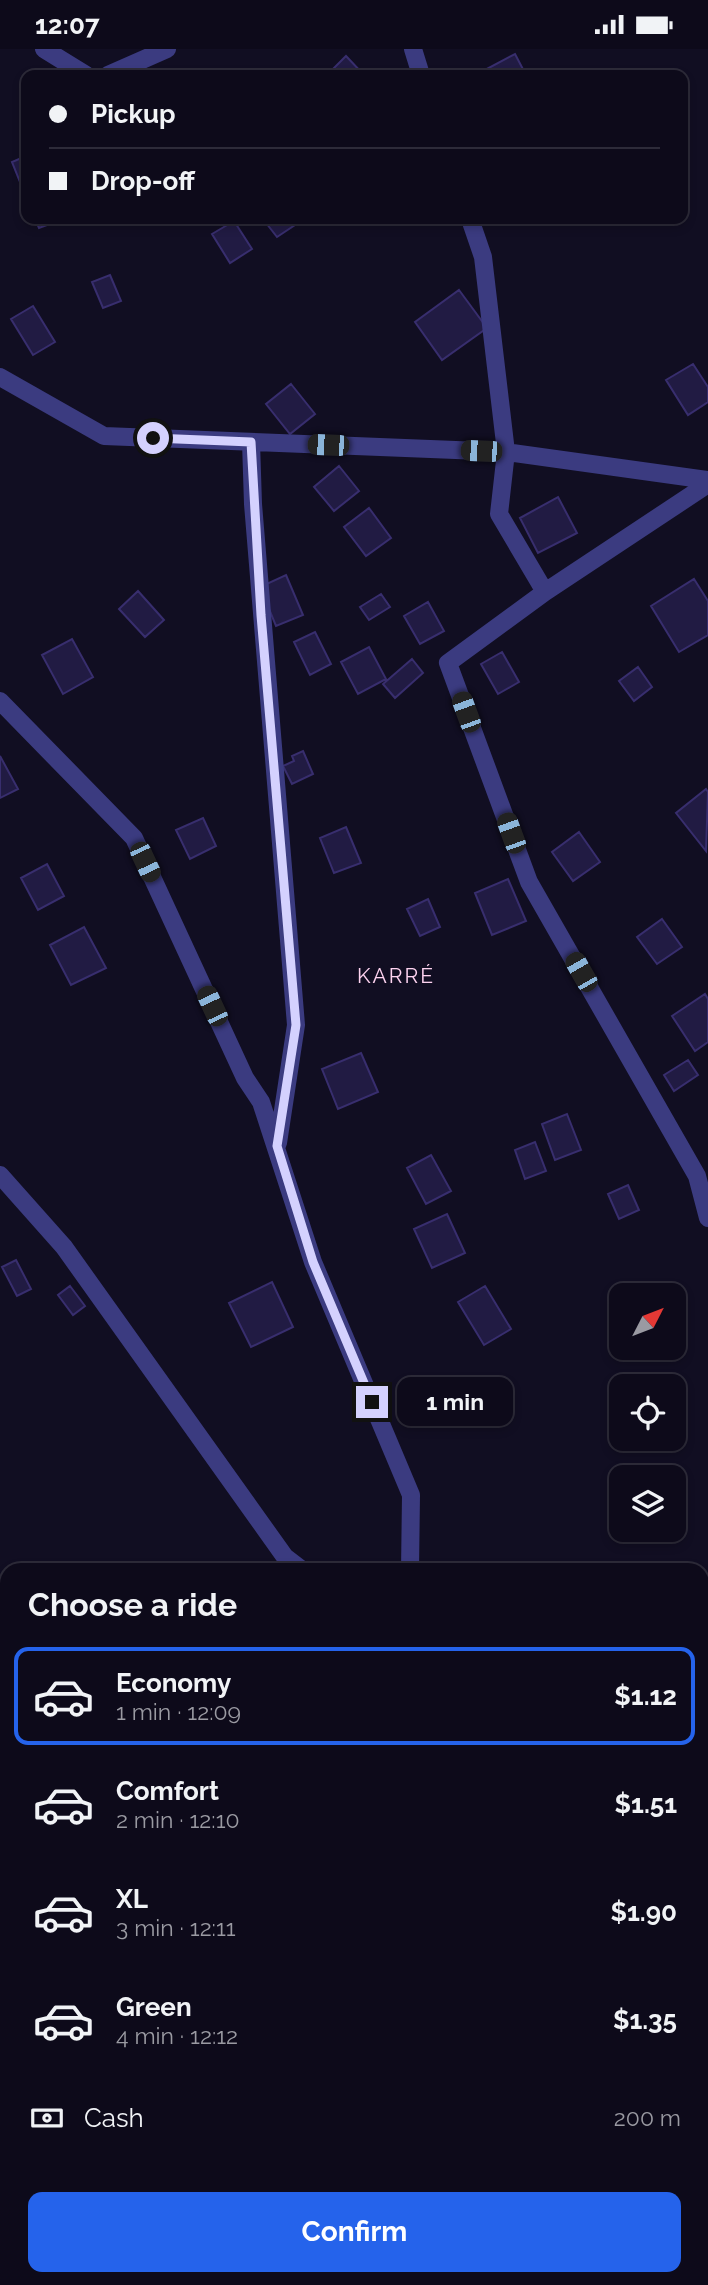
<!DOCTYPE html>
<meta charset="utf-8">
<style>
:root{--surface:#0d0a1a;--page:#161323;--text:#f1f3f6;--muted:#9a9aa2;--line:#2d2b39;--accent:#2563eb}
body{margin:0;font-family:Raleway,sans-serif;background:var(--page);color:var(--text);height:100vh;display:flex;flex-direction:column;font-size:26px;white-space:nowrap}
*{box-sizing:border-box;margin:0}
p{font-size:23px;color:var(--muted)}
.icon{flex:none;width:38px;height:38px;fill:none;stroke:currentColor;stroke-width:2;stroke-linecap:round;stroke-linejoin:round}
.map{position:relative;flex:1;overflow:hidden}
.sheet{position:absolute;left:0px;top:1514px;width:709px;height:723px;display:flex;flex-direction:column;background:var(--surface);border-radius:21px 21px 0 0;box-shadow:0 4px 10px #0003,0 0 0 2px var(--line)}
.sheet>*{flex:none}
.guide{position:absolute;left:21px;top:21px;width:667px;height:154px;border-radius:14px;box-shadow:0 4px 10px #0003,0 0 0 2px var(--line);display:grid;align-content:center;height:154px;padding:0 28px;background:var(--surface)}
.needle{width:46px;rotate:48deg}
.tools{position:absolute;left:609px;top:1234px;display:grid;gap:14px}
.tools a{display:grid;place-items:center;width:77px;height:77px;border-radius:14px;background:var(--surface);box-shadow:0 4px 10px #0003,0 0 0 2px var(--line);font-size:35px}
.end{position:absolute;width:32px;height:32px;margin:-16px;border:9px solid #d4d1fe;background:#111;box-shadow:0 0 0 4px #111}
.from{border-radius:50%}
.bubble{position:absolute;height:49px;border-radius:14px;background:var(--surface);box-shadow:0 4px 10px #0003,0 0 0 2px var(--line);font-size:23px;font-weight:700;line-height:49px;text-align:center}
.car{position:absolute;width:21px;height:42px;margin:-21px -10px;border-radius:9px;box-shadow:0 0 5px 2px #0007;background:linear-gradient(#222 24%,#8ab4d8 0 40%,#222 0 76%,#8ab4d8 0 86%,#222 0)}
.guide b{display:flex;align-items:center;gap:24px;height:66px;font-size:26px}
.guide b+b{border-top:2px solid var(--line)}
.guide i{width:18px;height:18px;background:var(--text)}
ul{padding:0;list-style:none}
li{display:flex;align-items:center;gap:21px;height:98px;margin:0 14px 10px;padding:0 14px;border:4px solid transparent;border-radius:14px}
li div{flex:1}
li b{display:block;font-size:26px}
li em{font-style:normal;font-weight:700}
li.active{border-color:var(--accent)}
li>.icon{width:63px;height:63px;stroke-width:1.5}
h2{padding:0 28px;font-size:32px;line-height:84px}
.pay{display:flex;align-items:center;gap:18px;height:77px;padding:0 28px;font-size:26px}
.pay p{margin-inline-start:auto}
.button{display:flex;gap:14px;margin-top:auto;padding:14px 28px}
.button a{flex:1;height:80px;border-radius:14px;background:var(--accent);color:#fff;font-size:28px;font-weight:700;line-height:80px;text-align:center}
.status{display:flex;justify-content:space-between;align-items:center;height:49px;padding:0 35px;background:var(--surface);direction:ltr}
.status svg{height:19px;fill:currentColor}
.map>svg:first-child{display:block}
</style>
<div class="status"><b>12:07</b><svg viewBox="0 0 49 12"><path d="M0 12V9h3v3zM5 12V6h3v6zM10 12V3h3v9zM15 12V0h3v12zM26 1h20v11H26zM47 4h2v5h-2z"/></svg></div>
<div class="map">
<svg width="708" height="2236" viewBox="0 0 708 2236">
<rect width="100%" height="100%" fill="#110e22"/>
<path fill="#211b43" stroke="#382e6e" stroke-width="2" d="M515,5l11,21h-41l-2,-4z
M346,7l18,19h-37z
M26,107v41l-14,-35z
M35,170h28l-24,9z
M263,170h32l3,4 -21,14z
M234,172l18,28 -22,14 -18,-29z
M110,226l11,26 -18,7 -11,-26z
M459,241l28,38 -45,32 -27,-38z
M33,257l22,36 -22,13 -22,-36z
M693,315l15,23v15l-20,13 -22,-35z
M291,335l24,30 -25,20 -24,-30z
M339,417l20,25 -25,20 -20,-24z
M558,448l19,36 -39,20 -18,-35z
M369,459l22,30 -25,18 -22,-29z
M286,526l17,40 -27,11 -16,-39z
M694,530l14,22v34l-29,17 -28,-46z
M138,542l26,29 -19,17 -26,-28z
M381,545l9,13 -21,13 -9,-13z
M428,553l16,29 -24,13 -16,-28z
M315,583l16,32 -21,11 -16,-33z
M72,590l21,38 -30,17 -21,-39z
M369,598l17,32 -28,15 -17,-32z
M502,603l17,30 -21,12 -17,-30z
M412,610l11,14 -28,25 -12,-14z
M638,618l14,20 -18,14 -15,-20z
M303,702l10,23 -21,10 -9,-18 11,-5 -2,-5z
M0,707l18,33 -18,9z
M706,740l2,3 -2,59 -30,-38z
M203,769l13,28 -26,13 -14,-29z
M346,778l15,36 -27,10 -14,-35z
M579,783l21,30 -27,19 -21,-29z
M47,815l17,32 -26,14 -17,-32z
M508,830l18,42 -34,14 -17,-42z
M428,850l12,28 -20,9 -13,-27z
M662,870l20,28 -25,17 -20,-27z
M84,878l22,41 -35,17 -21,-40z
M705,945l3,5v43l-13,9 -23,-35z
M361,1004l17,39 -40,17 -16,-40z
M688,1011l10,15 -24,16 -10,-16z
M567,1065l14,36 -26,10 -13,-36z
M535,1093l11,29 -21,8 -10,-29z
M431,1106l20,36 -25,13 -19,-36z
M628,1136l11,25 -20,9 -11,-25z
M447,1165l18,39 -33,15 -18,-39z
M16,1211l15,29 -14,7 -15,-29z
M272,1233l21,45 -42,20 -22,-44z
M70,1237l15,20 -12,9 -15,-20z
M485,1237l26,43 -27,16 -26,-43z
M708,1565v91l-6,-6v-78z
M3,1999l4,7v42l-7,4v-52z
M708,2098v59l-6,6v-59z
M428,2230h23l6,6h-36z"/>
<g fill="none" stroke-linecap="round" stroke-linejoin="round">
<path stroke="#3b3b80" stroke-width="18" d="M44,0l42,26
M413,0l8,26
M108,26l59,-26
M470,170l13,38 23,195 -7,62 46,78
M0,328l104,59 402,16 202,28
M251,393l2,62 43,521 -18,118
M708,435l-163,108 -97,71 81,219 168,294 11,42
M0,652l134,137 111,240 16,24 52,160 98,233 -1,75
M0,1126l64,72 221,310 17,13
M0,1754l7,5
M702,1885l6,6
M502,2230l7,6"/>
</g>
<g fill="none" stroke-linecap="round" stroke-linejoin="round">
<path stroke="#d4d1fe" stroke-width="9" d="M153,389l98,4 10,173 35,410 -19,121 36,116 59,140"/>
</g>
<g text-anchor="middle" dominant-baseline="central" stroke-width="6" stroke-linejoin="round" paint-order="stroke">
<g font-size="21" letter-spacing="2" fill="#fed3f0" stroke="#110e22">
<text x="396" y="926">KARRÉ</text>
</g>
</g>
</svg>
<div class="tools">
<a><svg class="needle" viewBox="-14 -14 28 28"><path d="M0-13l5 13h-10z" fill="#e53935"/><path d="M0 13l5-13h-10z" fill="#9a9aa2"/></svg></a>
<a><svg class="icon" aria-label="locate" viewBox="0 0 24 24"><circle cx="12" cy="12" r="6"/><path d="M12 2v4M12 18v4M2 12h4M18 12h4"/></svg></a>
<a><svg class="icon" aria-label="layers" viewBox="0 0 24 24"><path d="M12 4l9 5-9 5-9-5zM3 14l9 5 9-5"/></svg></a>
</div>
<i class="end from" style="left:153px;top:389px"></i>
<i class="end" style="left:372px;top:1353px"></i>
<div class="bubble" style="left:397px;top:1328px;width:116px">1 min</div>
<i class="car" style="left:328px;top:396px;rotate:272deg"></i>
<i class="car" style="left:481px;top:402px;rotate:272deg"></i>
<i class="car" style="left:466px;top:663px;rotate:340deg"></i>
<i class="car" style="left:511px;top:784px;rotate:340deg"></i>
<i class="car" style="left:145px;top:813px;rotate:155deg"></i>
<i class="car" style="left:581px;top:923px;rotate:330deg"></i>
<i class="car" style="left:212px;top:957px;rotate:335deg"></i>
<div class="guide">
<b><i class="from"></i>Pickup</b>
<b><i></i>Drop-off</b>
</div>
<section class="sheet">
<h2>Choose a ride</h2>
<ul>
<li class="active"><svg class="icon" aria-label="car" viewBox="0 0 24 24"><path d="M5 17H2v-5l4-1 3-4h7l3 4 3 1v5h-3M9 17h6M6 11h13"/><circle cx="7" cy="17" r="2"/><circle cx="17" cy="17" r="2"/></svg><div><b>Economy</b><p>1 min · 12:09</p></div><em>$1.12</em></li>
<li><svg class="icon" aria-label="car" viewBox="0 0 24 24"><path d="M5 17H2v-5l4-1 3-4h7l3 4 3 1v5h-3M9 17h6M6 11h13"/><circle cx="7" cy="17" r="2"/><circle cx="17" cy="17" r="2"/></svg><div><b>Comfort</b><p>2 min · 12:10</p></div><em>$1.51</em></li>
<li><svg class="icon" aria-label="car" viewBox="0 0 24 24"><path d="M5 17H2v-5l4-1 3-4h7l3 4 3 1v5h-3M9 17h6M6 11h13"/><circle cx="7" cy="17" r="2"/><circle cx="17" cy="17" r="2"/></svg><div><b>XL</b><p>3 min · 12:11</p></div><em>$1.90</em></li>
<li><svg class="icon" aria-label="car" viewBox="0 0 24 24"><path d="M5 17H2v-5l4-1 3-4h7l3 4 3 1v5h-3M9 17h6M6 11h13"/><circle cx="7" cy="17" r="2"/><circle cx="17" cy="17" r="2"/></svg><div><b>Green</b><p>4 min · 12:12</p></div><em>$1.35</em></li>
</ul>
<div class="pay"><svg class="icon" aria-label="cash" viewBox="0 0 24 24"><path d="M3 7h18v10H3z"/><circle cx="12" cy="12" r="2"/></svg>Cash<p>200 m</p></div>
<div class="button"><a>Confirm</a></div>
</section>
</div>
